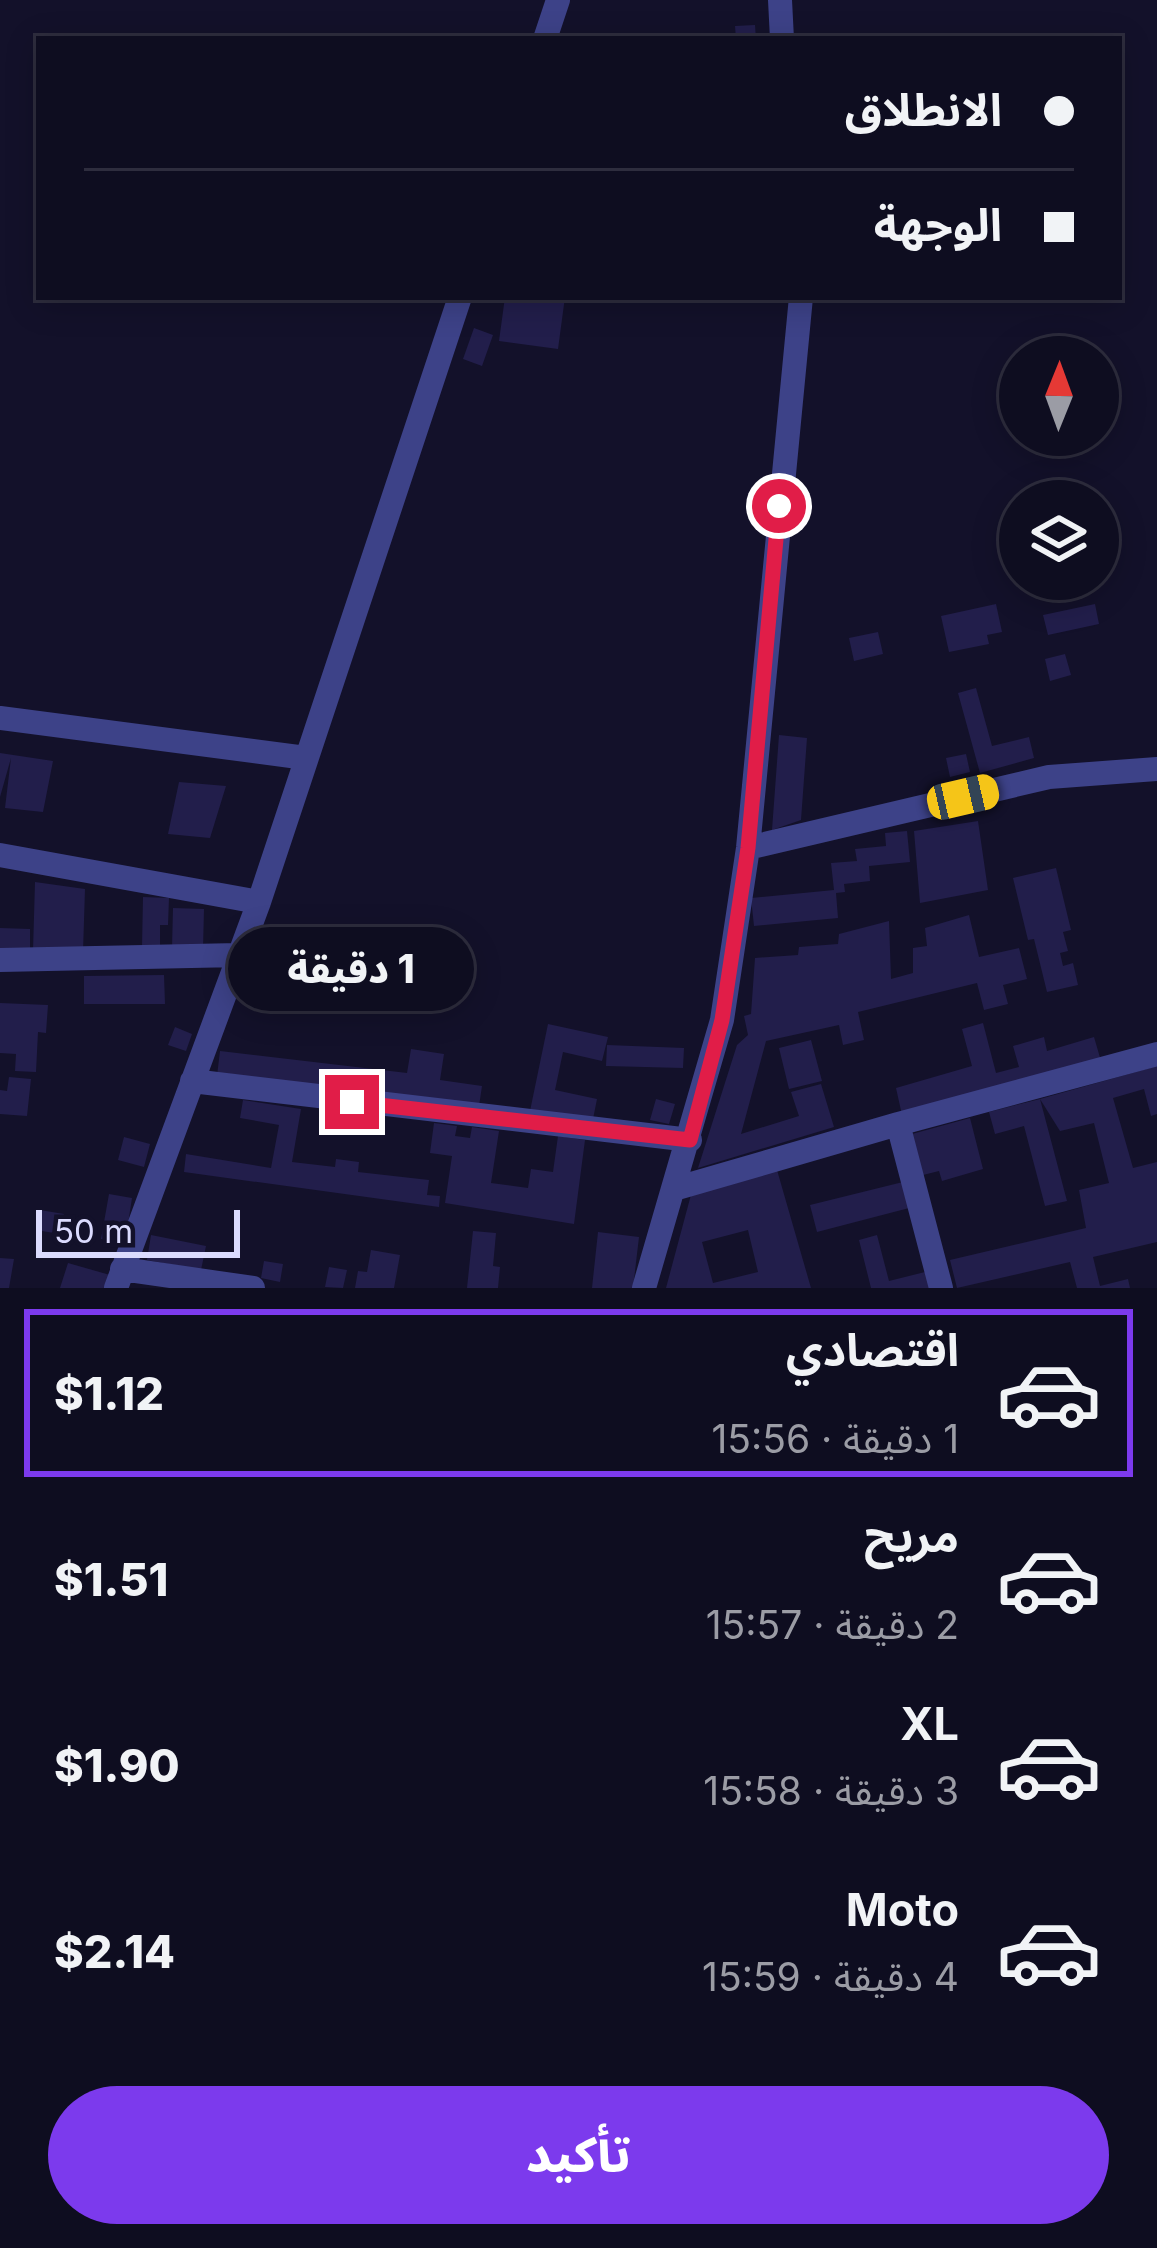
<!DOCTYPE html>
<html lang="ar">
<meta charset="utf-8">
<style>
:root{--surface:#0e0d20;--page:#171629;--text:#f1f3f6;--muted:#9b9ca5;--line:#2e2d3e;--accent:#7c3aed}
body{margin:0;font-family:Inter,"Noto Sans Arabic",sans-serif;background:var(--page);color:var(--text);direction:rtl;height:100vh;display:flex;flex-direction:column;font-size:45px;white-space:nowrap}
*{box-sizing:border-box;margin:0}
p{font-size:39px;color:var(--muted)}
.icon{flex:none;width:66px;height:66px;fill:none;stroke:currentColor;stroke-width:2;stroke-linecap:round;stroke-linejoin:round}
.map{position:relative;height:1288px;overflow:hidden;direction:ltr}
.drawer{display:flex;flex-direction:column;background:var(--surface);flex:1}
.drawer>*{flex:none}
.top-card{position:absolute;left:36px;top:36px;width:1086px;height:264px;border-radius:0px;box-shadow:0 6px 30px #0003,0 0 0 3px var(--line);direction:rtl;display:grid;align-content:center;height:264px;padding:0 48px;background:var(--surface)}
.needle{width:78px;rotate:1deg}
.buttons{position:absolute;left:999px;top:336px;display:grid;gap:24px}
.buttons a{display:grid;place-items:center;width:120px;height:120px;border-radius:50%;background:var(--surface);box-shadow:0 6px 30px #0003,0 0 0 3px var(--line);font-size:60px}
.scale{position:absolute;left:36px;bottom:30px;width:204px;box-sizing:border-box;padding-left:12px;border:6px solid #dbdbfe;border-top:0;font-size:33px;line-height:42px;white-space:nowrap;color:#dbdbfe;-webkit-text-stroke:9px #13112a;paint-order:stroke}
.end{position:absolute;width:54px;height:54px;margin:-27px;border:15px solid #e11d48;background:#fff;box-shadow:0 0 0 6px #fff}
.from{border-radius:50%}
.bubble{position:absolute;height:84px;border-radius:42px;background:var(--surface);box-shadow:0 6px 30px #0003,0 0 0 3px var(--line);font-size:39px;font-weight:800;line-height:84px;text-align:center;direction:rtl}
.car{position:absolute;width:36px;height:72px;margin:-36px -18px;border-radius:15px;box-shadow:0 0 9px 3px #0007;background:linear-gradient(#f5c518 24%,#345 0 40%,#f5c518 0 76%,#345 0 86%,#f5c518 0)}
.top-card b{display:flex;align-items:center;gap:42px;height:114px;font-size:45px}
.top-card b+b{border-top:3px solid var(--line)}
.top-card i{width:30px;height:30px;background:var(--text)}
ul{padding:21px 0 0;list-style:none}
li{display:flex;align-items:center;gap:36px;height:168px;margin:0 24px 18px;padding:0 24px;border:6px solid transparent;border-radius:0px}
li div{flex:1}
li b{display:block;font-size:45px}
li em{font-style:normal;font-weight:800}
li.on{border-color:var(--accent)}
li>.icon{width:108px;height:108px;stroke-width:1.5}
.cta{display:flex;gap:24px;margin-top:auto;padding:24px 48px}
.cta a{flex:1;height:138px;border-radius:72px;background:var(--accent);color:#fff;font-size:48px;font-weight:800;line-height:138px;text-align:center}
.map>svg:first-child{display:block}
</style>
<div class="map">
<svg width="1157" height="1288" viewBox="0 0 1157 1288">
<rect width="100%" height="100%" fill="#13112a"/>
<path fill="#221e4b" fill-rule="evenodd" d="M755,25l1,14h-20l-1,-13z
M505,297h60l-7,52 -59,-8z
M474,328l19,7 -11,31 -19,-7z
M996,604l6,28 -15,3 2,9 -40,8 -8,-36z
M1095,604l4,20 -51,11 -5,-20z
M878,632l5,22 -29,7 -5,-23z
M1065,654l6,21 -21,6 -5,-22z
M976,688l16,58 37,-9 5,21 -54,15 -22,-80z
M779,735l28,3 -6,82 -29,10z
M0,753l53,8 -10,51 -38,-4 6,-50 -11,39z
M966,754l4,18 -20,5 -4,-19z
M179,782l47,4 -16,52 -42,-4z
M978,821l10,69 -68,13 -6,-72z
M907,831l3,31 -41,4 1,15 -26,3 1,8 -9,1 2,25 -84,8 -3,-28 83,-8 -3,-27 26,-2 -2,-12 31,-3 -1,-13z
M1056,868l15,62 -8,2 5,19 -8,2 3,13 10,-3 5,22 -31,7 -13,-53 -6,1 -15,-62z
M35,882l50,7 -2,63 -50,-1z
M143,897l26,1 -1,27h-8v22h-18z
M173,908l31,1 -1,40 -31,-1z
M969,915l10,42 40,-9 8,31 -24,6 5,19 -24,6 -7,-27 -119,29 6,28 -21,5 -4,-20 -73,16 -25,93 58,-18 -8,-24 30,-8 13,43 -136,41 39,-123 11,-10 -4,-19 7,-2 4,-56 43,-3 1,-8 39,-3 1,-10 50,-13 2,58 22,-6v-25l14,-2 -2,-18z
M0,928l30,1v20h-30z
M164,975l1,29h-81v-28z
M0,1003l48,2 -2,28 -8,-1 -2,40 -21,-1 1,-17 -16,-1z
M983,1023l13,50 23,-6 -6,-21 31,-9 3,14 47,-14 7,24 -199,54 -6,-27 76,-22 -10,-37z
M548,1024l60,13 -6,24 -39,-9 -8,38 42,9 -5,25 -62,-13z
M175,1027l17,7 -6,17 -18,-6z
M811,1040l11,41 -33,8 -10,-41z
M607,1045l77,3 -1,20 -77,-2z
M411,1049l33,5 -4,26 42,6 -4,27 -261,-37 3,-25 187,22z
M1157,1066v48l-6,2 -7,-27 -31,9 20,70 24,-6v80l-64,15 7,29 28,-7 2,9h-53l-7,-26 -113,26 -7,-28 136,-32 -7,-38 30,-7 -15,-60 -34,8 -20,-32z
M9,1077l22,2 -4,37 -27,-2v-24l7,1z
M656,1099l19,5 -6,20 -19,-4z
M1040,1099l27,102 -22,5 -21,-80 -29,8 -6,-22z
M243,1100l58,9 -9,53 43,5 1,-8 23,3 -1,10 71,8 -2,15 13,1 -1,11 -255,-35 2,-18 85,14 8,-43 -39,-7z
M970,1118l13,51 -41,12 -3,-10 -16,4 -11,-41z
M434,1123l23,3 -2,10 15,2 2,-11 27,4 -8,52 37,5 3,-19 22,3 5,-36 27,4 -11,84 -129,-21 7,-47 -22,-3z
M124,1137l26,7 -6,23 -26,-7z
M777,1170l34,118h-145l26,-97zM748,1230l10,42 -45,11 -11,-41z
M907,1181l6,26 -96,25 -7,-27z
M109,1194l23,4 -7,45 -24,-4z
M40,1210l24,4 -4,20 -24,-4z
M473,1231l23,2 -3,33 7,1 -2,21h-31z
M598,1232l41,5 -6,51h-41z
M151,1235l55,11 -5,24 -54,-10z
M877,1235l12,46 40,-10 5,17h-63l-12,-48z
M371,1250l29,5 -6,33h-39l3,-17 9,1z
M0,1258l14,1 -5,29h-9z
M264,1261l19,3 -3,18 -19,-4z
M68,1263l42,12 -4,13h-46z
M329,1267l18,3 -4,18 -18,-1z"/>
<g fill="none" stroke-linecap="round" stroke-linejoin="round">
<path stroke="#3d4288" stroke-width="24" d="M780,0l2,39
M545,39l13,-39
M0,718l306,40
M748,848l301,-71 108,-8
M0,855l259,47
M0,960l239,-5
M192,1081l498,59
M898,1124l259,-70
M674,1189l224,-65 43,164
M122,1269l131,19
M116,1288l143,-386 201,-605
M644,1288l78,-268 26,-172 53,-551"/>
</g>
<g fill="none" stroke-linecap="round" stroke-linejoin="round">
<path stroke="#e11d48" stroke-width="15" d="M352,1102l338,38 32,-120 26,-172 31,-342"/>
</g>
</svg>
<div class="buttons">
<a><svg class="needle" viewBox="-14 -14 28 28"><path d="M0-13l5 13h-10z" fill="#e53935"/><path d="M0 13l5-13h-10z" fill="#9b9ca5"/></svg></a>
<a><svg class="icon" aria-label="layers" viewBox="0 0 24 24"><path d="M12 4l9 5-9 5-9-5zM3 14l9 5 9-5"/></svg></a>
</div>
<div class="scale">50 m</div>
<i class="end from" style="left:779px;top:506px"></i>
<i class="end" style="left:352px;top:1102px"></i>
<div class="bubble" style="left:228px;top:927px;width:246px">1 دقيقة</div>
<i class="car" style="left:963px;top:797px;rotate:77deg"></i>
<div class="top-card">
<b><i class="from"></i>الانطلاق</b>
<b><i></i>الوجهة</b>
</div>
</div>
<section class="drawer">
<ul>
<li class="on"><svg class="icon" aria-label="car" viewBox="0 0 24 24"><path d="M5 17H2v-5l4-1 3-4h7l3 4 3 1v5h-3M9 17h6M6 11h13"/><circle cx="7" cy="17" r="2"/><circle cx="17" cy="17" r="2"/></svg><div><b>اقتصادي</b><p>1 دقيقة · 15:56</p></div><em>$1.12</em></li>
<li><svg class="icon" aria-label="car" viewBox="0 0 24 24"><path d="M5 17H2v-5l4-1 3-4h7l3 4 3 1v5h-3M9 17h6M6 11h13"/><circle cx="7" cy="17" r="2"/><circle cx="17" cy="17" r="2"/></svg><div><b>مريح</b><p>2 دقيقة · 15:57</p></div><em>$1.51</em></li>
<li><svg class="icon" aria-label="car" viewBox="0 0 24 24"><path d="M5 17H2v-5l4-1 3-4h7l3 4 3 1v5h-3M9 17h6M6 11h13"/><circle cx="7" cy="17" r="2"/><circle cx="17" cy="17" r="2"/></svg><div><b>XL</b><p>3 دقيقة · 15:58</p></div><em>$1.90</em></li>
<li><svg class="icon" aria-label="car" viewBox="0 0 24 24"><path d="M5 17H2v-5l4-1 3-4h7l3 4 3 1v5h-3M9 17h6M6 11h13"/><circle cx="7" cy="17" r="2"/><circle cx="17" cy="17" r="2"/></svg><div><b>Moto</b><p>4 دقيقة · 15:59</p></div><em>$2.14</em></li>
</ul>
<div class="cta"><a>تأكيد</a></div>
</section>
